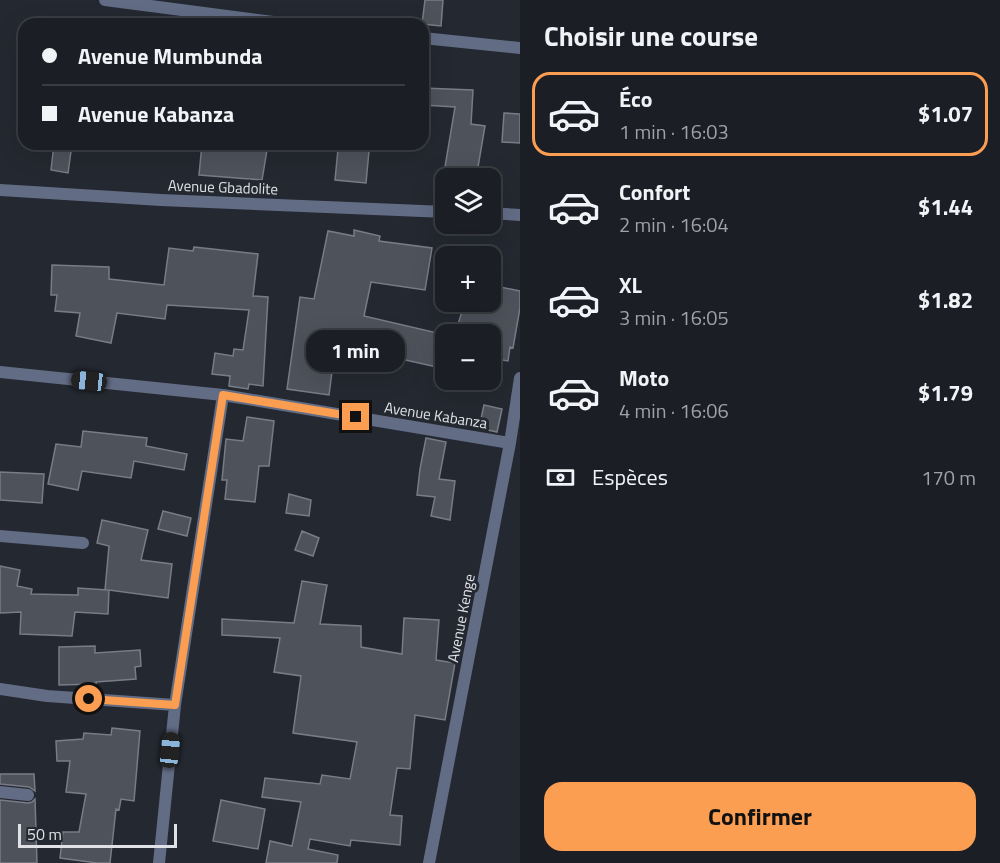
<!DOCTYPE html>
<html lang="fr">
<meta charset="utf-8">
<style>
:root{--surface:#1b1e24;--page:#24272c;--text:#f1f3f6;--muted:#a0a2a6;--line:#393c41;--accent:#fb9e51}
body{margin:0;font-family:"Titillium Web",sans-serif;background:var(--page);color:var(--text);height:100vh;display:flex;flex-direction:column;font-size:22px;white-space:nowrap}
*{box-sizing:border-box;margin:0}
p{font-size:20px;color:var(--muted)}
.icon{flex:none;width:33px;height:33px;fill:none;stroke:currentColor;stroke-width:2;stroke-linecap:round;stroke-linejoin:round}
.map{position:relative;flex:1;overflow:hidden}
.drawer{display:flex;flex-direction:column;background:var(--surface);width:480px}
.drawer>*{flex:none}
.guide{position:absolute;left:18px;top:18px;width:411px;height:132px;border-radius:18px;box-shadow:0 6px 24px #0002,0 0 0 2px var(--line);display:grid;align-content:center;height:132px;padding:0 24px;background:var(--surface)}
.controls{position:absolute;left:435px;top:168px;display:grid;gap:12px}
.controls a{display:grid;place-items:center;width:66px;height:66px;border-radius:12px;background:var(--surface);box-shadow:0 6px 24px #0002,0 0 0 2px var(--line);font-size:30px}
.scale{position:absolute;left:18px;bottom:15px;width:159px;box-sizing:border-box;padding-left:6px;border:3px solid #dfe1e7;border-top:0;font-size:16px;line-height:21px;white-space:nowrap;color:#dfe1e7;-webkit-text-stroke:4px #242830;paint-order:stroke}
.end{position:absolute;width:27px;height:27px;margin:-14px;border:8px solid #fb9e51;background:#111;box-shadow:0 0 0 3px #111}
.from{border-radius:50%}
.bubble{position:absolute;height:42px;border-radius:18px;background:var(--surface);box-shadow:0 6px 24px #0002,0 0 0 2px var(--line);font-size:20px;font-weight:700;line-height:42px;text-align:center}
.car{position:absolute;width:18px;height:36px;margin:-18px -9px;border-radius:8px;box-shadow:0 0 4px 2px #0007;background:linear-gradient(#222 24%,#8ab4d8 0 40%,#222 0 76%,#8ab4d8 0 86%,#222 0)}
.guide b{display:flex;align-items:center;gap:21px;height:57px;font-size:22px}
.guide b+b{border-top:2px solid var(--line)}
.guide i{width:15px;height:15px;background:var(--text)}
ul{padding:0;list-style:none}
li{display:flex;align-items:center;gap:18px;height:84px;margin:0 12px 9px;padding:0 12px;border:3px solid transparent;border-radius:18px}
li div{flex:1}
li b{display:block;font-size:22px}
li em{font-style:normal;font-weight:700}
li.active{border-color:var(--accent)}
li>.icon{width:54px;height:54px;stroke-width:1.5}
h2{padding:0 24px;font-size:27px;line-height:72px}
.pay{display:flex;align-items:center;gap:15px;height:66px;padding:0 24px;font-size:22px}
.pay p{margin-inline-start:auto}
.cta{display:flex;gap:12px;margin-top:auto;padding:12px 24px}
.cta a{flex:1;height:69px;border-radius:18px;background:var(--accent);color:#111;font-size:24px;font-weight:700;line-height:69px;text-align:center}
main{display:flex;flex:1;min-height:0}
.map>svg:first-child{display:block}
</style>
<main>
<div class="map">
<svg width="520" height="863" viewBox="0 0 520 863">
<rect width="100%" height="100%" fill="#242830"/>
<path fill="#4e525b" stroke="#787c86" stroke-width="1.5" d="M425,0h18l-2,26 -19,-2z
M423,88l50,2 -2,34 14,2 -8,47 -32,-6 10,-60 -32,-2z
M504,113l16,1v29l-18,-1z
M54,144h18l-4,29 -17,-3z
M202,144h66l-6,36 -63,-5z
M338,149l31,2 -3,32 -31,-3z
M354,230l26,6 -1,5 53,7 -7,42 -54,-8 -7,34 82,19v34l-63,-14 -1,1 -47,-7 -6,46 -42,-6 13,-92 14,2 14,-68 26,5z
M194,247l64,7 -5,42 15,1 -5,89 -14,-2 -1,5 -19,-3 1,-10 -18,-2 3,-21 18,3 1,-7 9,1 6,-40 -82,-5 -2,14 -48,-6 -6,30 -35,-7 4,-23 -25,-2 2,-16h-6l1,-30 57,2v12l55,6 5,-37 24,3z
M490,285l30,6v17l-7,40 -3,-1 -2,14 -18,-3v-24h-35l8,-26 13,2 2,-8h12z
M484,405l18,4 -5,23 -18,-4z
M247,417l27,4 -5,45h-10l-4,36 -30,-3 2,-19h-5l4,-41 17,2z
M83,431l64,7 -1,8 41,8 -3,16 -50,-9 -3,17 -49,-7 -4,19 -30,-6 8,-40 25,3z
M426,438l20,4 -7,37 16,2 -5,39 -19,-4 4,-19 -18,-2 3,-26z
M0,472l44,2 -2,29 -42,-3z
M289,494l22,6 -2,16 -23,-3z
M163,511l28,7 -4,18 -29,-7z
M102,520l46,10 -7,30 31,4 -4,34 -59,-8 -1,24 -33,-2 -3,24 -52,-2 1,-22 -21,1v-47l20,4 -3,16 15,3 -1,5 47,1v-7l30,2h-3l4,-44 -12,-3z
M302,531l17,7 -6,18 -18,-6z
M302,581l25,4 -7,39 41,2v21l41,7 2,-36 35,2 -3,40 19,3 -10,57 -30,-5 -5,54 -13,-1 -7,47 12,1 -2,29 -49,-5 -1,6 -40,-7 -2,10 30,6 -1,8h-71l4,-22 22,5 9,-44 -39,-5 3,-19 55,6 2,-9 28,4 7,-37 -64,-9 8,-57 -27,-4 6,-34 -58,-3v-16l72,4z
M95,646v7l45,-3 1,16 -6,1 1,12 -40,3v2l-37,1v-38z
M112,728l28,3 -6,70 -13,-2 -2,11 -3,-1 -6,54h-13l-37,-5 3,-26h16l7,-38 -20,-2 4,-31h-13l-1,-20 27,-2 1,-6 27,2z
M0,774h34l1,17 -6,-4 -29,-3z
M35,799l2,64h-37v-63l28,3 4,-1z
M221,800l44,9 -7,40 -45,-8z"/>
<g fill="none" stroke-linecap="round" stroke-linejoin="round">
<path stroke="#626c85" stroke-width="12" d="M105,0l184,24
M423,38l97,10
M0,190l161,10 285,12
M490,213l30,2
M0,372l223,23 287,48
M0,536l83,7
M0,689l47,7 128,9
M0,792l28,3
M159,863l16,-158 48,-310
M429,863l81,-420 10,-65"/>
</g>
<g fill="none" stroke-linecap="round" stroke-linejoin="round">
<path stroke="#fb9e51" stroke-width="8" d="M89,699l86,6 48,-310 133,22"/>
</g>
<g text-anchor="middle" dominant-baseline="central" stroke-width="6" stroke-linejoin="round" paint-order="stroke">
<g font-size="15" fill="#dfe1e7" stroke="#242830">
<text transform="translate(223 187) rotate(2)">Avenue Gbadolite</text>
<text transform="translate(436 415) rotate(9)">Avenue Kabanza</text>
<text transform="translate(461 618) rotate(-79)">Avenue Kenge</text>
</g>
</g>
</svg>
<div class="controls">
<a><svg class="icon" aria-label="layers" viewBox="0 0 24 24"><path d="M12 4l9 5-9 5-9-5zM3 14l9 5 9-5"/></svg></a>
<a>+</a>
<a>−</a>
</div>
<div class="scale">50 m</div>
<i class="end from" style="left:89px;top:699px"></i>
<i class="end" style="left:356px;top:417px"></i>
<div class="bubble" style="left:306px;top:330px;width:99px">1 min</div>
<i class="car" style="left:89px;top:381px;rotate:276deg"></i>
<i class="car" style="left:170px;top:750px;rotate:6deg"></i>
<div class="guide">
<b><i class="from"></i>Avenue Mumbunda</b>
<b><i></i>Avenue Kabanza</b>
</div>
</div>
<section class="drawer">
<h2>Choisir une course</h2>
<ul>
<li class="active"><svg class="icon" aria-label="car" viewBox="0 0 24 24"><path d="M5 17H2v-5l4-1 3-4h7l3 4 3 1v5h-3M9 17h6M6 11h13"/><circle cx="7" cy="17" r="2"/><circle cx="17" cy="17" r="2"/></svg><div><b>Éco</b><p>1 min · 16:03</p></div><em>$1.07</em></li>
<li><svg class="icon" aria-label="car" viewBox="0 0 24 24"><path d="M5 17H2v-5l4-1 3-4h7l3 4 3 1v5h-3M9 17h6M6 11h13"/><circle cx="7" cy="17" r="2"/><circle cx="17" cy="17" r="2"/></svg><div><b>Confort</b><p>2 min · 16:04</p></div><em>$1.44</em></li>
<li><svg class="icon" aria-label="car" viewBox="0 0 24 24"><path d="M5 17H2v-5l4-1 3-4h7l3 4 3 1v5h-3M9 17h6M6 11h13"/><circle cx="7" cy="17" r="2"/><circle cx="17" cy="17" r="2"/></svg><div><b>XL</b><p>3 min · 16:05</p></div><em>$1.82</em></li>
<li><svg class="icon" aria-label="car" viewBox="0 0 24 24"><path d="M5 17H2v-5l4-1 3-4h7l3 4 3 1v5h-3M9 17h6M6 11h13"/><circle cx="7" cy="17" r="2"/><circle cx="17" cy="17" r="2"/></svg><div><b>Moto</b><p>4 min · 16:06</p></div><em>$1.79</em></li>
</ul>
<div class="pay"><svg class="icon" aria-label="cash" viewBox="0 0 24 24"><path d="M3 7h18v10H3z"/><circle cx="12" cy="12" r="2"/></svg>Espèces<p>170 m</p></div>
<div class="cta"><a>Confirmer</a></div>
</section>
</main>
